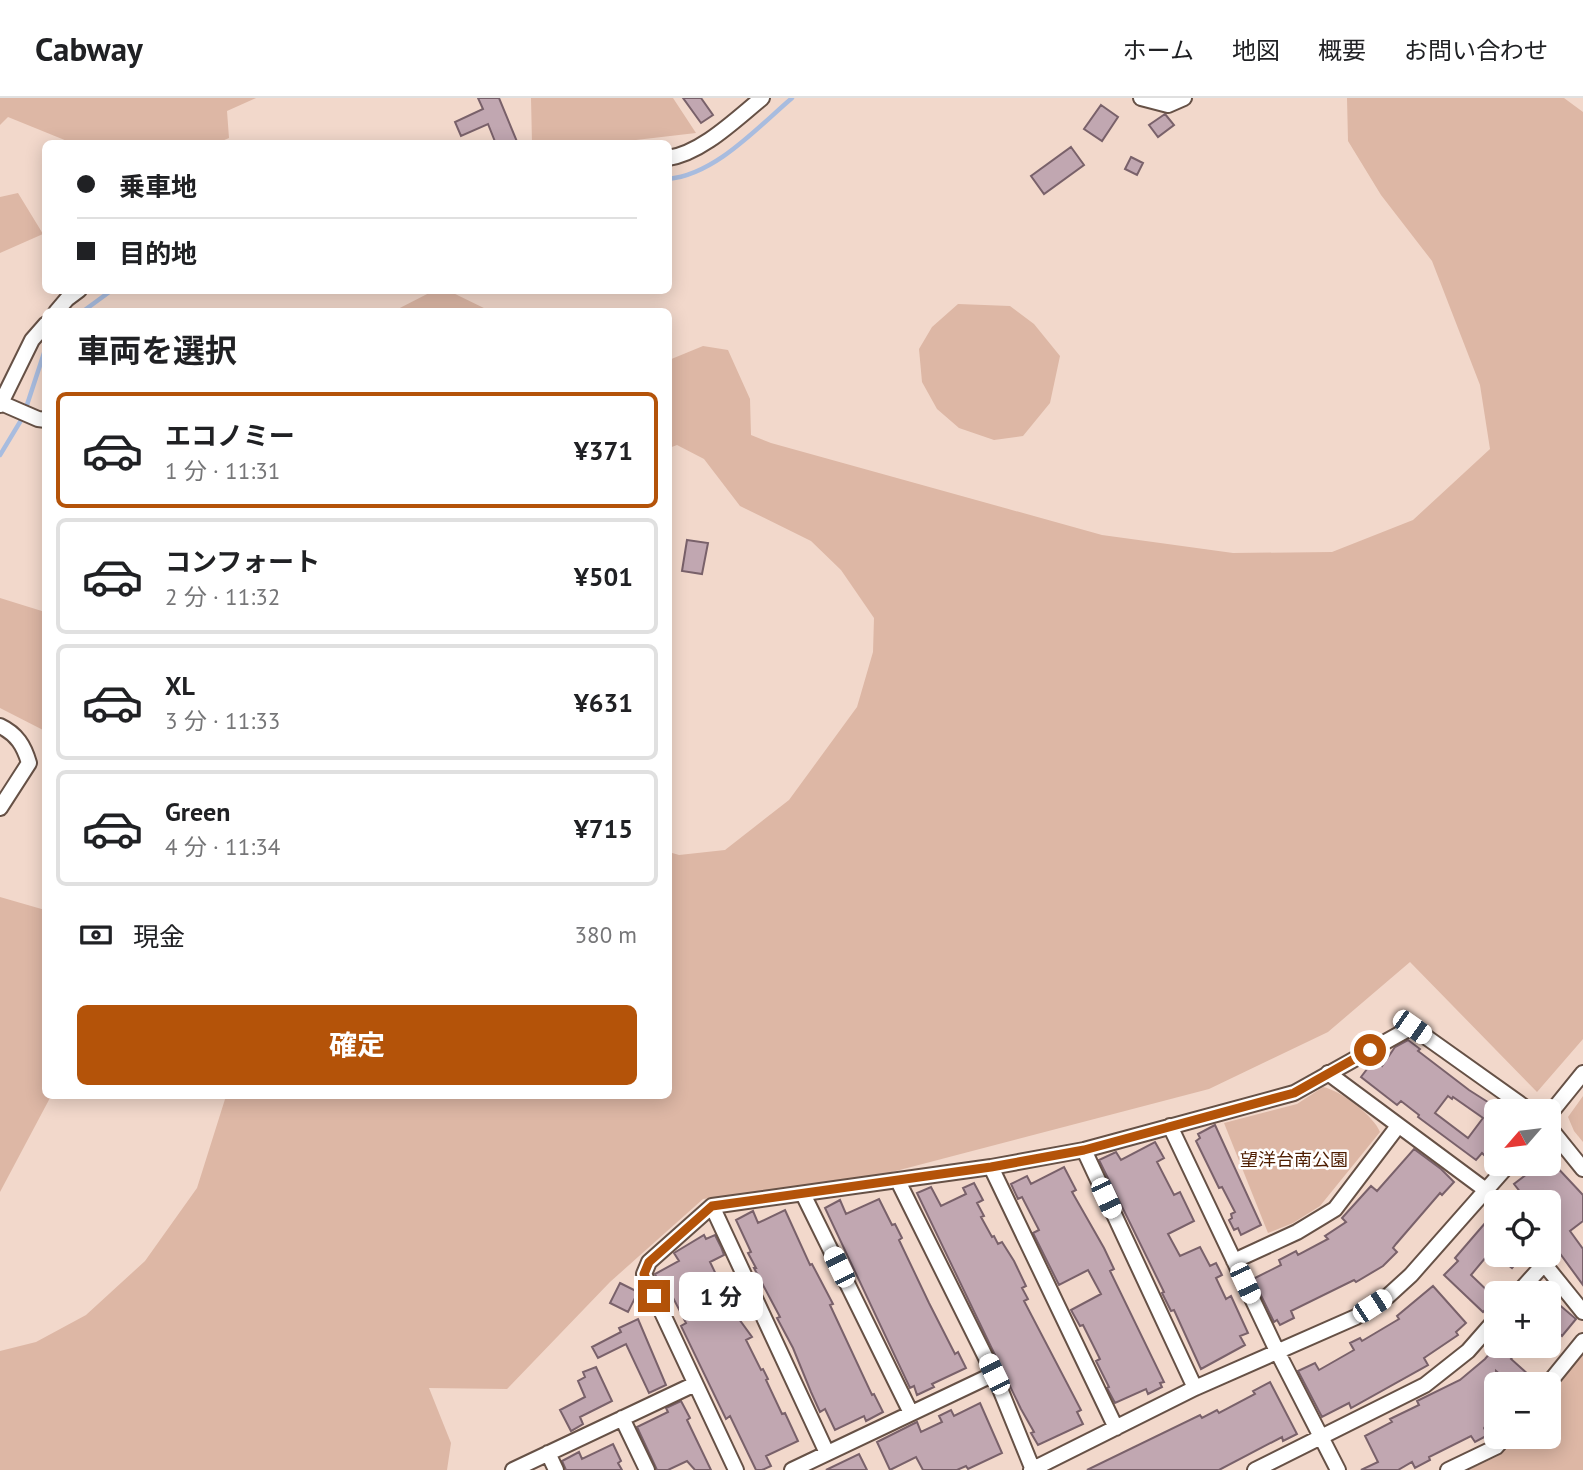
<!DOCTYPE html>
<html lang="ja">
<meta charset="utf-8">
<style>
:root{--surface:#fff;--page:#f6f6f6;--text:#202124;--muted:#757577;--line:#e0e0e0;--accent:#b45309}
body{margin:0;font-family:"PT Sans","Noto Sans JP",sans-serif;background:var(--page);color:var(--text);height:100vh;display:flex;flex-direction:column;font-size:26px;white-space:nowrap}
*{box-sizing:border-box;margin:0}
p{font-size:23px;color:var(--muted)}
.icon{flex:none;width:38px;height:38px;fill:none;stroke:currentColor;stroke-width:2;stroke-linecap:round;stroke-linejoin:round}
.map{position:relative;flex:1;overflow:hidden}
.details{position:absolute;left:42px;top:210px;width:630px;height:791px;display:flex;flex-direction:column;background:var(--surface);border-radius:10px;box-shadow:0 4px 18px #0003}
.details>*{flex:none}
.top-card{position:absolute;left:42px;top:42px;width:630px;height:154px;border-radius:10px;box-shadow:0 4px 18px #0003;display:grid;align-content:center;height:154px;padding:0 35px;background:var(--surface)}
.needle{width:46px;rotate:242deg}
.tools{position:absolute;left:1484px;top:1001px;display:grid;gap:14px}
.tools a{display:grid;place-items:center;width:77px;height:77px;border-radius:10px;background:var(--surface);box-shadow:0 4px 18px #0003;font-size:35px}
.end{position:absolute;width:32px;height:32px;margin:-16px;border:9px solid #b45309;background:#fff;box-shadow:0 0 0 4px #fff}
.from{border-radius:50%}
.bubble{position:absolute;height:49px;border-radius:10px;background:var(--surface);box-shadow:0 4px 18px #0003;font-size:23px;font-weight:700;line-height:49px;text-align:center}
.car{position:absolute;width:21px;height:42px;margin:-21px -10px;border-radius:9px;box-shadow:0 0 5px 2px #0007;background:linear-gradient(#fff 24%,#345 0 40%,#fff 0 76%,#345 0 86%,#fff 0)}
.top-card b{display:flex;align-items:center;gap:24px;height:66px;font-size:26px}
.top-card b+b{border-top:2px solid var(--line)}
.top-card i{width:18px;height:18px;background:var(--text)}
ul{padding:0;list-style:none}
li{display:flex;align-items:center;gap:21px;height:116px;margin:0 14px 10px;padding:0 21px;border:4px solid var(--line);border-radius:10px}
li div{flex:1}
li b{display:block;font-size:26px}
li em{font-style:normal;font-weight:700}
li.on{border-color:var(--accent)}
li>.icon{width:63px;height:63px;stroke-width:1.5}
h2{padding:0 35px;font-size:32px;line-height:84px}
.pay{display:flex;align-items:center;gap:18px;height:77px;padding:0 35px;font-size:26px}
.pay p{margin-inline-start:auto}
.action{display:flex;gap:14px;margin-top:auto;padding:14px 35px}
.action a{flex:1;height:80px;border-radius:10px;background:var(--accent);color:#fff;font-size:28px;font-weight:700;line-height:80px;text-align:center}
header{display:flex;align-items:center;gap:42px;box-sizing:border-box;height:98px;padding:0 35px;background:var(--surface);border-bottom:2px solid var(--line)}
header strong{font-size:33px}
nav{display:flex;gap:38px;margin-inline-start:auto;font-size:24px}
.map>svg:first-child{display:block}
</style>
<header>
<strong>Cabway</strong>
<nav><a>ホーム</a><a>地図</a><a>概要</a><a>お問い合わせ</a></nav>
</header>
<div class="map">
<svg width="1583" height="1372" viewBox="0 0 1583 1372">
<rect width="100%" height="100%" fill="#f2d8cb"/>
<path fill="#ddb7a5" d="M0,0h256l-29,13 2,27 -14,6 -143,-1 -64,-26 -8,8z
M531,0h142l23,35 -86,10h-78z
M1347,0h217l19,14v927l-46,53 -127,-130 -82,70 -119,57 -340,89 -166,21 -93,83 -103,107 -78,-1 22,55 -4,27h-447v-119l36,-9 50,-27 59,-54 52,-73 29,-92h442l1,-244 10,3 46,-5 64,-50 68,-93 16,-55 1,-34 -33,-48 -30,-29 -71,-35 -36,-47 -27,-14 -8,3v-88l34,-14 25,4 22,49 1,36 20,8 331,92 131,18 99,-1 81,-32 77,-71 -10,-64 -48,-124 -51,-66 -33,-54z
M18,95l25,41 -43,19v-56z
M433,193h16l41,20h-96z
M958,206l52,2 24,18 26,32 -10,47 -27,33 -29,4 -35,-12 -22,-19 -15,-27 -3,-33 13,-22z
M0,500l45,14v119l-45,-23z
M0,799l45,13 1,186h5l-51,96z
M1323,989c17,3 51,29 57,45l-60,74 -27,17 -25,10 -44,-110 73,-19z
M1583,998v46l-9,-11 -6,-14z
M1583,1257v115h-115l30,-14 16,-19h35v-44z"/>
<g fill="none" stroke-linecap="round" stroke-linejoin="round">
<path stroke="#a8bcdf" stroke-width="4.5" d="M668,81c47,-4 90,-52 124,-81
M82,214l30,-22
M0,357l23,-38 23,-70"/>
</g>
<path fill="#c1a7b1" stroke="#79616a" stroke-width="2" fill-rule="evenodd" d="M478,0h21l19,46h-22l-8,-20 -27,12 -6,-14 28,-13z
M683,0h18l12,17 -12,8z
M1101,7l17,12 -16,24 -18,-12z
M1165,16l9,11 -16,12 -9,-12z
M1071,49l13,18 -40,29 -13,-18z
M1131,59l12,6 -6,12 -12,-6z
M687,442l21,3 -6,31 -20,-3z
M1408,942l12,9 -2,2 51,39 25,16 2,-3v36l-12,16 -2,-2 -6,7 -58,-43 1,-2 -18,-14 -4,4 -36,-28 13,-17 8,6 13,-19zM1448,998l4,3 1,-2 30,21 -15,20 -33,-25z
M1215,1027l46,100 -20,10 -3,-7 -4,2 -5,-10 3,-2 -1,-4 4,-2 -13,-25 -3,1 -23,-47 4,-3 -2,-4z
M1155,1044l9,16 -7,4 17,33 6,-3 14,29 -26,13 12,22 20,-9 10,19 6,-3 6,12 -6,3 10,21 5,-3 17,37 -8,3 5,9 -44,24 -27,-59 -3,1 -9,-18 2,-1 -65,-132 17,-8 5,8z
M1414,1051l27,20 13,13 -12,13 -2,-2 -44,51 -3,4 4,4 -14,14 -27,16 -2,-2 -63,31 3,7 -14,7 -3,-5 -3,2 -21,-43 28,-14 -2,-5 17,-9 2,4 30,-16 -3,-3 21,-14 -4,-4 29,-32 6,5z
M1540,1066h14l29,31v26l-13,10 13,18v36l-30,-41 -4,2v-44h-21l-14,-18z
M1064,1069l12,23 -4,2 32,56 10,21 -4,2 54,111 -4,1 2,4 -14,7 -2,-5 -31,14 -8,-15 2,-1 -13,-26 4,-2 -17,-34 -3,1 -9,-16 30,-16 -13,-24 -29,15 -26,-52 6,-3 -17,-33 -4,2 -7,-15 16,-8 4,8z
M974,1085l9,17 -6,3 7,13 -3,1 11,20 2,-1 4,8 4,-2 12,19 12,25 -4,2 6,11 -4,2 57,109 -4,2 6,12 -45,21 -7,-12 3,-1 -13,-23 -104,-216 14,-6 10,19 25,-12 -3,-6z
M879,1101l13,26 3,-1 7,14 -3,2 30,63 26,51 3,-2 8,16 -34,16 2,3 -17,8 -3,-9 -4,2 -85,-180 15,-8 6,14z
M785,1112l25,55 2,-1 21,40 -3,1 42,90 2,-1 9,18 -17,9 -2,-5 -29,14 -10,-21 -5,3 -9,-20 -18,-44 -16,-30 3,-1 -26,-49h2l-8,-15 3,-1 -15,-32 17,-9 5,12z
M1486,1124l10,9v24l-5,-4 -20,24 25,24 -13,13 -39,-37 14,-14 -3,-3z
M704,1137l2,4 9,-4 6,12 3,8 -14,7 16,33 -3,2 29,40 -6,3 15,30 2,-1 5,10 -2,1 16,34 3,-1 13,28 -32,15 5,10 -9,4h-6l-26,-54 -4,3 -45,-93 5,-3 -19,-37 -6,2 -6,-14 24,-13 -5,-8z
M1496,1157h27l-11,13z
M620,1185l18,9 -10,20 -18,-9z
M1433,1188l33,37 -10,9 2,3 -34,23 4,7 -77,43 -2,-5 -27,14 -24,-46 17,-8 4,7 35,-20 -4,-7 10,-5 2,3 37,-22 -2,-3z
M1549,1198l27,23 -14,17 -13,-12z
M638,1221l28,66 -17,8 -23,-49 -28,14 -6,-11 29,-15 -2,-4z
M1496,1248h9l10,8 -4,5 28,25h-28l-15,-13v42l-12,15 4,7 -13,7 -4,-6 -42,21 1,3 -15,8 -3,-6 -14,8h-37l17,-8 -13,-26 27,-14 -2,-3 29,-14 -2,-4 43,-21 25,-21z
M596,1269l16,34 -32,16 3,7 -12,7 -11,-21 25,-13 -7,-16 7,-4 -2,-5z
M1270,1284l27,52 -14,7 -1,-4 -63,33h-132l113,-55 2,3 15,-8 2,3 36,-19 -2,-3z
M681,1303l9,17 -3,2 24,50h-16l-8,-9 -19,9h-11l-20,-43 31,-15 -2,-4z
M980,1305l22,50 -34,16 -2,-3 -9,4h-34l-7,-13 -26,13 -13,-28 40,-20 4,10 21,-10 -3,-6 12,-6 3,6z
M613,1346l8,17 -3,2 4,7h-56l-4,-9 17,-9 3,7z
M859,1356l8,16h-41z"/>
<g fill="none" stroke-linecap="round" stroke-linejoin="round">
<g stroke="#665146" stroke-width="18">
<path id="minor" d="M1141,0l27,7 16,-7
M668,60c34,-5 68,-39 94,-60
M56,214l11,-13 12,-9
M1,305l37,16 8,1
M0,307l32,-65 14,-16
M0,628c17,8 24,20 29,37l-29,45
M1328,975l159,118 9,11
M1549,1017l34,-42
M1170,1028l107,225 61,119
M1549,1029l34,42
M1084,1052l111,238
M991,1069l125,261
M898,1083l96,193 39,96
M803,1096l108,219
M712,1108l115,247
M1537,1157l46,57
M1234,1163l63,-29 38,-23 63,-83
M1518,1195l26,-29
M1548,1286l35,-43
M622,1320l25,52
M548,1355l8,17
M513,1372l182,-86
M736,1372l-92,-196 5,-12 63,-56 279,-39 93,-17 210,-57 118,-66 118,84
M792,1372l202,-96
M1031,1372l164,-82 161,-71 32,-21 23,-21 98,-111
M1255,1372l170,-85 43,-34 28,-32
M1448,1372l48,-23 9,-10"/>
</g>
<use href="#minor" stroke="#fff" stroke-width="14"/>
</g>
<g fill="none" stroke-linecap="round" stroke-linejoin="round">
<path stroke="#b45309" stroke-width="9" d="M654,1198l-10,-22 5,-12 63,-56 279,-39 93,-17 210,-57 76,-43"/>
</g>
<g text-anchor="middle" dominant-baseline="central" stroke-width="5" stroke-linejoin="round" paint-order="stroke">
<g font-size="18" fill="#4e1d00" stroke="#fff">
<text x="1294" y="1061">望洋台南公園</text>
</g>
</g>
</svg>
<div class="tools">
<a><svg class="needle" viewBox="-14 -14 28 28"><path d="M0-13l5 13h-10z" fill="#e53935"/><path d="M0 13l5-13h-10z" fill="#757577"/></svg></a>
<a><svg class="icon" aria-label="locate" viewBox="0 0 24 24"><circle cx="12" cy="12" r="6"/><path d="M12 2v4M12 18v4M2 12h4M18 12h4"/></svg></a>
<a>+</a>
<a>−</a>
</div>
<i class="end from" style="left:1370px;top:952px"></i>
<i class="end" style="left:654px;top:1198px"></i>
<div class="bubble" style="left:679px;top:1174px;width:84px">1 分</div>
<i class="car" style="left:1412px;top:929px;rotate:125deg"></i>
<i class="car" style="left:1106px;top:1100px;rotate:155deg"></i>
<i class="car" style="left:839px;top:1169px;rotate:334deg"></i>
<i class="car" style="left:1245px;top:1185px;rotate:155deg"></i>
<i class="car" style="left:1372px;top:1208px;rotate:57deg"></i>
<i class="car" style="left:994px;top:1276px;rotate:334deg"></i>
<div class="top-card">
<b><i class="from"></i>乗車地</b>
<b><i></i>目的地</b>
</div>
<section class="details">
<h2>車両を選択</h2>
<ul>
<li class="on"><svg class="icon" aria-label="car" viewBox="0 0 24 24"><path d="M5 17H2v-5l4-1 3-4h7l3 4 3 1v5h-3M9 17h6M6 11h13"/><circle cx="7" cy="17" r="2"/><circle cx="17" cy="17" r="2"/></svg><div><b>エコノミー</b><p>1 分 · 11:31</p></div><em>¥371</em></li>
<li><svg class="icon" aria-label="car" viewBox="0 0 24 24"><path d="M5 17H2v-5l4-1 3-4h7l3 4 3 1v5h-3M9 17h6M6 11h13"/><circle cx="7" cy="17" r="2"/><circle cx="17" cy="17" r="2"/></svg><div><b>コンフォート</b><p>2 分 · 11:32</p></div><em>¥501</em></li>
<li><svg class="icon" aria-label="car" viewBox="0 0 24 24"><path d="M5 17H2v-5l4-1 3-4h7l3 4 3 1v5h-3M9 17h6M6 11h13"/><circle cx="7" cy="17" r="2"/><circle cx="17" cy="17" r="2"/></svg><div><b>XL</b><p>3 分 · 11:33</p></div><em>¥631</em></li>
<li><svg class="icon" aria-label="car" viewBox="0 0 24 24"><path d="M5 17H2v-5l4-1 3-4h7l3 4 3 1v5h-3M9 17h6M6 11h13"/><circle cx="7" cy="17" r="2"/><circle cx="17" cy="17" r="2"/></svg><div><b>Green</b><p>4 分 · 11:34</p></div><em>¥715</em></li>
</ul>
<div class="pay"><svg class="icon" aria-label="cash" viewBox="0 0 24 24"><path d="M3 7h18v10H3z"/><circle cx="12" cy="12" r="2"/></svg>現金<p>380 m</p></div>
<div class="action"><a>確定</a></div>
</section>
</div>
